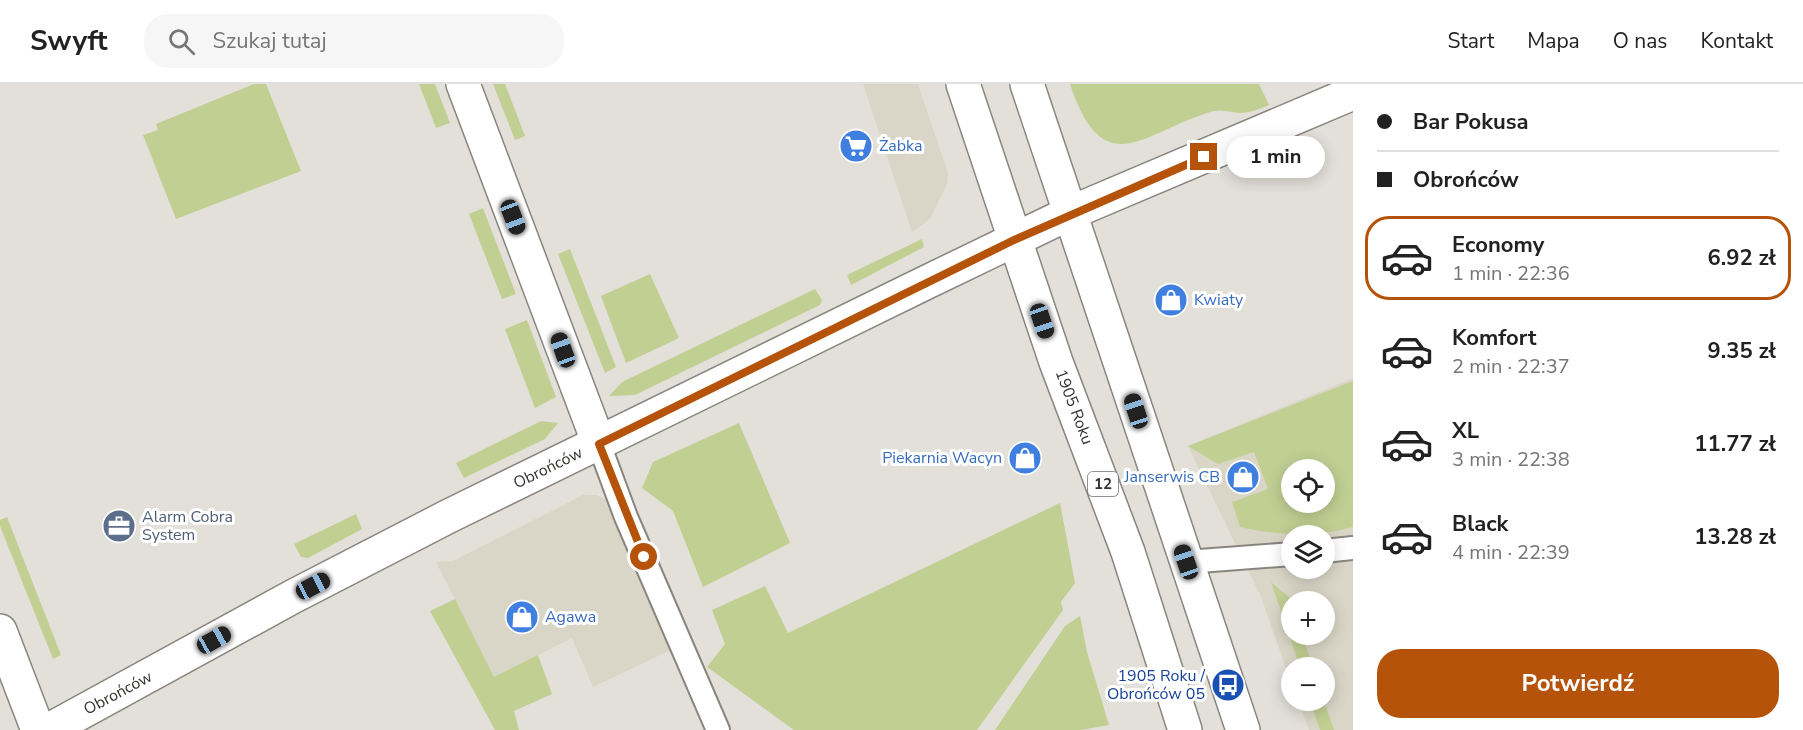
<!DOCTYPE html>
<html lang="pl">
<meta charset="utf-8">
<style>
:root{--surface:#fff;--page:#f6f6f6;--text:#222;--muted:#767676;--line:#e0e0e0;--accent:#b45309}
body{margin:0;font-family:"Nunito Sans",sans-serif;background:var(--page);color:var(--text);height:100vh;display:flex;flex-direction:column;font-size:22px;white-space:nowrap}
*{box-sizing:border-box;margin:0}
p{font-size:20px;color:var(--muted)}
.icon{flex:none;width:33px;height:33px;fill:none;stroke:currentColor;stroke-width:2;stroke-linecap:round;stroke-linejoin:round}
.map{position:relative;flex:1;overflow:hidden}
.side{display:flex;flex-direction:column;background:var(--surface);width:450px}
.side>*{flex:none}
.hud{display:grid;align-content:center;height:132px;padding:0 24px;background:var(--surface)}
.buttons{position:absolute;left:1281px;top:375px;display:grid;gap:12px}
.buttons a{display:grid;place-items:center;width:54px;height:54px;border-radius:50%;background:var(--surface);box-shadow:0 3px 15px #0003;font-size:30px}
.end{position:absolute;width:27px;height:27px;margin:-14px;border:8px solid #b45309;background:#fff;box-shadow:0 0 0 3px #fff}
.from{border-radius:50%}
.bubble{position:absolute;height:42px;border-radius:21px;background:var(--surface);box-shadow:0 3px 15px #0003;font-size:20px;font-weight:700;line-height:42px;text-align:center}
.car{position:absolute;width:18px;height:36px;margin:-18px -9px;border-radius:8px;box-shadow:0 0 4px 2px #0007;background:linear-gradient(#222 24%,#8ab4d8 0 40%,#222 0 76%,#8ab4d8 0 86%,#222 0)}
.hud b{display:flex;align-items:center;gap:21px;height:57px;font-size:22px}
.hud b+b{border-top:2px solid var(--line)}
.hud i{width:15px;height:15px;background:var(--text)}
ul{padding:0;list-style:none}
li{display:flex;align-items:center;gap:18px;height:84px;margin:0 12px 9px;padding:0 12px;border:3px solid transparent;border-radius:24px}
li div{flex:1}
li b{display:block;font-size:22px}
li em{font-style:normal;font-weight:700}
li.current{border-color:var(--accent)}
li>.icon{width:54px;height:54px;stroke-width:1.5}
.primary-button{display:flex;gap:12px;margin-top:auto;padding:12px 24px}
.primary-button a{flex:1;height:69px;border-radius:24px;background:var(--accent);color:#fff;font-size:24px;font-weight:700;line-height:69px;text-align:center}
header{display:flex;align-items:center;gap:36px;box-sizing:border-box;height:84px;padding:0 30px;background:var(--surface);border-bottom:2px solid var(--line)}
header strong{font-size:28px}
nav{display:flex;gap:33px;margin-inline-start:auto;font-size:21px}
.search{width:420px;height:54px;background:var(--page);display:flex;align-items:center;gap:15px;box-sizing:border-box;padding:0 21px;border-radius:24px;color:var(--muted);font-size:22px}
main{display:flex;flex:1;min-height:0}
.map>svg:first-child{display:block}
</style>
<header>
<strong>Swyft</strong>
<div class="search"><svg class="icon" aria-label="search" viewBox="0 0 24 24"><circle cx="10" cy="10" r="6"/><path d="M15 15l6 6"/></svg>Szukaj tutaj</div>
<nav><a>Start</a><a>Mapa</a><a>O nas</a><a>Kontakt</a></nav>
</header>
<main>
<div class="map">
<svg width="1353" height="646" viewBox="0 0 1353 646">
<rect width="100%" height="100%" fill="#e2e0d9"/>
<path fill="#dad6c7" fill-rule="evenodd" d="M863,0h55l30,89 -1,11 -17,35 -18,13z
M1353,294v352h-44l-11,-29 26,-1v-32h-32l-1,14 -30,-85 -73,-151zM1292,386h32v32h-32zM1292,452h32v32h-32zM1292,518h32v32h-32z
M583,411h14l10,5 70,147 -84,40 -21,-49 -78,39 -58,-115 17,-1z"/>
<path fill="#c2cf93" fill-rule="evenodd" d="M254,0h12l35,87 -125,48 -33,-84 15,-5 -2,-6z
M419,0h16l15,39 -14,5z
M493,0h12l20,52 -10,4z
M1070,0h189l10,21c-9,4 -18,7 -27,8 -9,0 -19,-4 -28,-2 -69,19 -110,76 -144,-27z
M483,124l33,86 -14,5 -33,-85z
M922,155l2,8 -73,38 -4,-10z
M570,165l46,118 -11,6 -47,-119z
M650,190l29,64 -53,25 -25,-67z
M815,205l7,11 -2,5 -185,90 -26,1 13,-14z
M527,236l29,77 -21,11 -30,-79z
M1353,297v146c-38,10 -74,9 -113,0l-8,-25 36,-13 -14,-37 -36,12 -30,-18zM1292,386h32v32h-32z
M541,337l17,2 -13,16 -81,39 -8,-15z
M739,339l51,120 -87,44 -30,-76 -31,-23 11,-26z
M1060,419l15,80 -14,19 2,8 -86,120h-183l-87,-63 18,-23 -13,-34 53,-24 23,47z
M356,430l6,15 -54,29 -7,-1 -7,-13z
M7,433l54,138 -8,4 -53,-133v-6z
M1271,498l19,16 2,36 10,1 11,32h-13z
M455,515l39,78 44,-22 14,39 -38,17 5,19h-24l-65,-119z
M1080,532l7,36 22,73 -28,5h-86l70,-104z
M1310,617h14l10,29h-14z"/>
<g fill="none" stroke-linecap="round" stroke-linejoin="round">
<g stroke="#88867f" stroke-width="26">
<path id="service" d="M599,360l27,73 92,213
M1324,467l29,-3
M1186,478l106,-8"/>
</g>
<g stroke="#88867f" stroke-width="36">
<path id="minor" d="M463,0l136,360
M0,547l38,99
M49,646l245,-134 153,-79 480,-235 143,-69 283,-120"/>
</g>
<g stroke="#88867f" stroke-width="36">
<path id="primary" d="M963,0l93,278 72,190 57,178
M1027,0l216,646"/>
</g>
<use href="#service" stroke="#fff" stroke-width="22"/>
<use href="#minor" stroke="#fff" stroke-width="33"/>
<use href="#primary" stroke="#fff" stroke-width="33"/>
</g>
<g fill="none" stroke-linecap="round" stroke-linejoin="round">
<path stroke="#b45309" stroke-width="8" d="M644,473l-45,-113 415,-204 190,-83"/>
</g>
<defs>
<g id="supermarket-disc" transform="scale(1.725)"><circle r="9.5" fill="#3f7fe0" stroke="#fff"/><path d="M-6-5.5h2.5l.6 2H6L4.5 2H-2.5L-4.4-4H-6ZM-1.5 3.2a1.3 1.3 0 1 0 .1 0ZM3 3.2a1.3 1.3 0 1 0 .1 0Z" fill="#fff"/></g>
<g id="shop-disc" transform="scale(1.725)"><circle r="9.5" fill="#3f7fe0" stroke="#fff"/><path d="M-5-2.5h2.3a2.7 3.5 0 0 1 5.4 0H5L5.5 6h-11ZM-1.5-2.5h3a1.5 2.3 0 0 0-3 0Z" fill="#fff"/></g>
<g id="office-disc" transform="scale(1.725)"><circle r="9.5" fill="#5c6f8a" stroke="#fff"/><path d="M-6-3h4V-5.5h4V-3h4V5H-6ZM-1-4.5V-3h2v-1.5ZM-6 0V1H6V0Z" fill="#fff"/></g>
<g id="bus-disc" transform="scale(1.725)"><circle r="9.5" fill="#1a4fb4" stroke="#fff"/><path d="M-5-6H5V4H4V6H2V4H-2V6H-4V4H-5ZM-3.5-4V0h7V-4ZM-3.5 1.2v1.5H-2V1.2ZM2 1.2v1.5H3.5V1.2Z" fill="#fff"/></g>
</defs>
<g fill-rule="evenodd">
<use href="#supermarket-disc" x="856" y="62"/>
<use href="#shop-disc" x="1171" y="216"/>
<use href="#shop-disc" x="1025" y="374"/>
<use href="#shop-disc" x="1243" y="393"/>
<use href="#office-disc" x="119" y="442"/>
<use href="#shop-disc" x="522" y="533"/>
<use href="#bus-disc" x="1228" y="601"/>
</g>
<g text-anchor="middle" dominant-baseline="central" stroke-width="6" stroke-linejoin="round" paint-order="stroke">
<rect fill="#fff" stroke="#71706e" stroke-width="1.5" x="1088" y="388" width="30" height="24" rx="4.5"/>
<g font-size="15" font-weight="bold" fill="#343330">
<text x="1103" y="400">12</text>
</g>
<g font-size="16" fill="#366cbe" stroke="#fff" text-anchor="start">
<text x="879" y="62">Żabka</text>
<text x="1194" y="216">Kwiaty</text>
<text x="1002" y="374" text-anchor="end">Piekarnia Wacyn</text>
<text x="1220" y="393" text-anchor="end">Janserwis CB</text>
<text x="545" y="533">Agawa</text>
</g>
<g font-size="16" fill="#343330" stroke="#fff">
<text transform="translate(1074 323) rotate(69)">1905 Roku</text>
<text transform="translate(548 384) rotate(-26)">Obrońców</text>
<text transform="translate(118 609) rotate(-28)">Obrońców</text>
</g>
<g font-size="16" fill="#4e5e75" stroke="#fff" text-anchor="start">
<text x="142" y="433">Alarm Cobra<tspan x="142" dy="18">System</tspan></text>
</g>
<g font-size="16" fill="#164399" stroke="#fff" text-anchor="end">
<text x="1205" y="592">1905 Roku /<tspan x="1205" dy="18">Obrońców 05</tspan></text>
</g>
</g>
</svg>
<div class="buttons">
<a><svg class="icon" aria-label="locate" viewBox="0 0 24 24"><circle cx="12" cy="12" r="6"/><path d="M12 2v4M12 18v4M2 12h4M18 12h4"/></svg></a>
<a><svg class="icon" aria-label="layers" viewBox="0 0 24 24"><path d="M12 4l9 5-9 5-9-5zM3 14l9 5 9-5"/></svg></a>
<a>+</a>
<a>−</a>
</div>
<i class="end from" style="left:644px;top:473px"></i>
<i class="end" style="left:1204px;top:73px"></i>
<div class="bubble" style="left:1226px;top:52px;width:99px">1 min</div>
<i class="car" style="left:513px;top:133px;rotate:159deg"></i>
<i class="car" style="left:1042px;top:237px;rotate:161deg"></i>
<i class="car" style="left:563px;top:266px;rotate:340deg"></i>
<i class="car" style="left:1136px;top:327px;rotate:342deg"></i>
<i class="car" style="left:1186px;top:478px;rotate:341deg"></i>
<i class="car" style="left:313px;top:502px;rotate:62deg"></i>
<i class="car" style="left:214px;top:556px;rotate:61deg"></i>
</div>
<section class="side">
<div class="hud">
<b><i class="from"></i>Bar Pokusa</b>
<b><i></i>Obrońców</b>
</div>
<ul>
<li class="current"><svg class="icon" aria-label="car" viewBox="0 0 24 24"><path d="M5 17H2v-5l4-1 3-4h7l3 4 3 1v5h-3M9 17h6M6 11h13"/><circle cx="7" cy="17" r="2"/><circle cx="17" cy="17" r="2"/></svg><div><b>Economy</b><p>1 min · 22:36</p></div><em>6.92 zł</em></li>
<li><svg class="icon" aria-label="car" viewBox="0 0 24 24"><path d="M5 17H2v-5l4-1 3-4h7l3 4 3 1v5h-3M9 17h6M6 11h13"/><circle cx="7" cy="17" r="2"/><circle cx="17" cy="17" r="2"/></svg><div><b>Komfort</b><p>2 min · 22:37</p></div><em>9.35 zł</em></li>
<li><svg class="icon" aria-label="car" viewBox="0 0 24 24"><path d="M5 17H2v-5l4-1 3-4h7l3 4 3 1v5h-3M9 17h6M6 11h13"/><circle cx="7" cy="17" r="2"/><circle cx="17" cy="17" r="2"/></svg><div><b>XL</b><p>3 min · 22:38</p></div><em>11.77 zł</em></li>
<li><svg class="icon" aria-label="car" viewBox="0 0 24 24"><path d="M5 17H2v-5l4-1 3-4h7l3 4 3 1v5h-3M9 17h6M6 11h13"/><circle cx="7" cy="17" r="2"/><circle cx="17" cy="17" r="2"/></svg><div><b>Black</b><p>4 min · 22:39</p></div><em>13.28 zł</em></li>
</ul>
<div class="primary-button"><a>Potwierdź</a></div>
</section>
</main>
